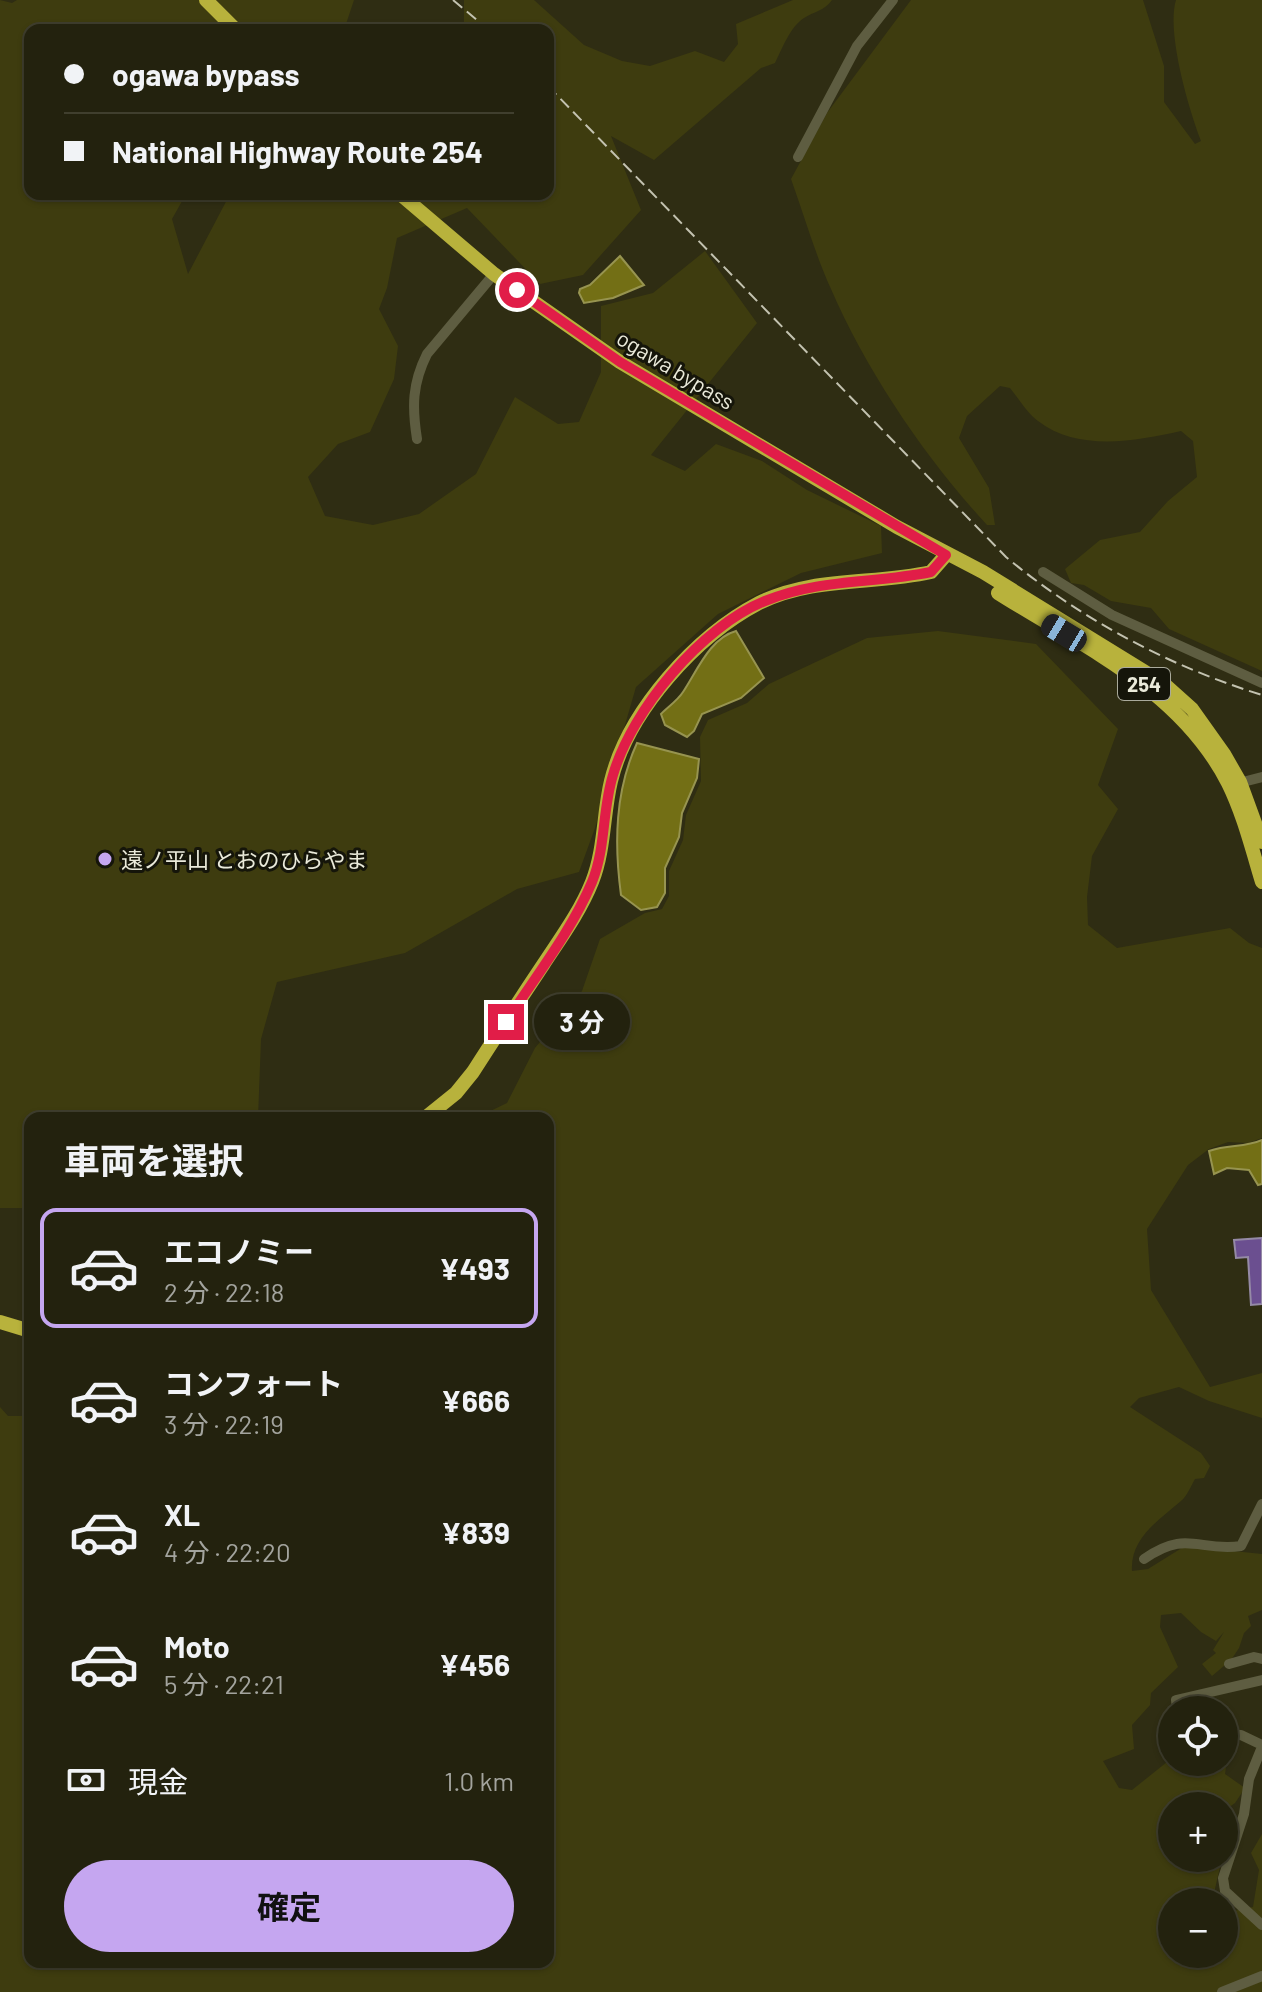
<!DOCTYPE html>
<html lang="ja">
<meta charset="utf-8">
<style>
:root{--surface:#23220e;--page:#2f2f1c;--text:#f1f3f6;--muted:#a3a49e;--line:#403f2e;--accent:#c5a6f0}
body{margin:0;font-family:Barlow,"Noto Sans JP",sans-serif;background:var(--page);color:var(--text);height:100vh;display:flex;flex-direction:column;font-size:30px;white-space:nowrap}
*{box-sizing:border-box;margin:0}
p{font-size:26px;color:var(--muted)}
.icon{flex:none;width:44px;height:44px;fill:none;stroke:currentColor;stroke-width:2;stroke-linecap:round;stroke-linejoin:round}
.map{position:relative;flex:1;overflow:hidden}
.panel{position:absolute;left:24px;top:1112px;width:530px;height:856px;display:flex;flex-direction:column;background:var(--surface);border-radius:16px;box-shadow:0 2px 6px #0004,0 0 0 2px var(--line)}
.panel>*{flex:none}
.hud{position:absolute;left:24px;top:24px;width:530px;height:176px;border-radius:16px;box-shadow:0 2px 6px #0004,0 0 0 2px var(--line);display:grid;align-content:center;height:176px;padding:0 40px;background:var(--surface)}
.tools{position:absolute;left:1158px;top:1696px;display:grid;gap:16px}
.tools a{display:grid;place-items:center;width:80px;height:80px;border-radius:50%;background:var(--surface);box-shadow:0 2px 6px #0004,0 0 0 2px var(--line);font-size:40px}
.end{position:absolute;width:36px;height:36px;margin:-18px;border:10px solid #e11d48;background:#fff;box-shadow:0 0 0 4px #fff}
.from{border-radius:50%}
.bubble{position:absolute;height:56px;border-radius:28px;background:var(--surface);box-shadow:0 2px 6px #0004,0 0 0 2px var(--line);font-size:26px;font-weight:700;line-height:56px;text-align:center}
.car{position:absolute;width:24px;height:48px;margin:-24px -12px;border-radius:10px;box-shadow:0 0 6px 2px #0007;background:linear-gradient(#222 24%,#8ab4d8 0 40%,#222 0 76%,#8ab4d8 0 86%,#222 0)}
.hud b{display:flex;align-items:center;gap:28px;height:76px;font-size:30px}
.hud b+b{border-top:2px solid var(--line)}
.hud i{width:20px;height:20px;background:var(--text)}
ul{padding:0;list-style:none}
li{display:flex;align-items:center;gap:24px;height:120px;margin:0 16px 12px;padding:0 24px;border:4px solid transparent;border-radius:16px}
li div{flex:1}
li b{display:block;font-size:30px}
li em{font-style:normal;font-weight:700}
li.current{border-color:var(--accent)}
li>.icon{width:72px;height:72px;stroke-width:1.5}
h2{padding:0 40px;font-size:36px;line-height:96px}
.pay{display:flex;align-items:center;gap:20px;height:88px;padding:0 40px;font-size:30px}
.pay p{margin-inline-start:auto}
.button{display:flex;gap:16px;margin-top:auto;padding:16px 40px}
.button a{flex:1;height:92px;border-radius:48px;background:var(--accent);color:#111;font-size:32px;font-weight:700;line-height:92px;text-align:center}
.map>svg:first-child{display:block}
</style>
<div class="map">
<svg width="1262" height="1992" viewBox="0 0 1262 1992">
<rect width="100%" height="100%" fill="#2f2d13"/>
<path fill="#3e3c0f" d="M0,0l12,3 5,-3h337l-10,30h-314v164h156l-14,25 16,55 42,-80h318v-164h-84v-30h70l50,45 38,16 28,5 45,-15 29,11 14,-18 -2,-20 57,-24h39c-8,11 -17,11 -28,18 -14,9 -22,31 -29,45l-14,5 -107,92 -43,-24 30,74 -58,65 -43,9 -73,-76 -70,30 -10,50 -8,21 19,37 -4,33 -24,53 -32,12 -30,33 17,39 48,9 46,-11 57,-40 39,-77 43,27 21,-2 22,-50v-66l52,-13 52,-42 52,72 -106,132 34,16 31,-27 46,17 45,29 74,36 1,27 -81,20 -83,41 -82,73 -41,141 -16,44 -62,17 -112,64 -128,29 -16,57 -3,79h-228v93l-2,-3h-28z
M911,0h232l21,66v36l31,42 6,-3c-12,-31 -35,-109 -25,-141h86v671l-93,-42 -18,-21 -40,-7 -27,-16 -13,-2 -6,-14 35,-29 40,-8 28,-31 29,-24 -4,-36 -12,-10c-45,10 -103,21 -143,-10 -11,-8 -19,-22 -28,-33l-10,-2 -33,30 -8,22 30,50 6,37h-8c-61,-66 -120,-153 -156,-236 -16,-35 -27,-74 -40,-110l36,-66z
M938,631l98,13 82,85 -20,56 20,24 -26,47 -5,41 1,28 29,23 113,-20 19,15 13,5v190l-14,5 -20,-1 -19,7 -21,16 -41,64 4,61 59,97 52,-14v45l-53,-17 -30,-14 -40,11 -9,9 71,46 9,13 -6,12 -9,1c-4,7 -8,17 -14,22 -22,19 -51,37 -49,70l16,-2 37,-23 77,8v56l-14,6 3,10 -7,7 -5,15 -8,12 -19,16 -10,-12 14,-11 -3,-3 11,-18 -8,9 -15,-9 -20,-19 -20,2 -1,12 18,40 -27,26 -1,12 -18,20 2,24 -31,12 16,27 13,2 40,-32v4h52v-25l6,2 -5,35 20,14 -10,15 -11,8v-5h-52v52h50l-10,44h-40v52h52v-46l9,3 20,-4 6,-37 -8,-17 11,-19v158h-1262v-585l8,9h18l4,-5v551h518v-844h-72l31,-15 28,-55 47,-57 18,-52 45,-26 17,-4 7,-13v-25l14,-31 3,-25 15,-34 -1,-44 8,-17 39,-17 22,-19 98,-46z"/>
<path fill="#736f15" stroke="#979450" stroke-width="2" d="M620,256l24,29 -31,13 -29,5 -5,-10 1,-4 10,-4z
M736,631l28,47 -23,20 -39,16 -8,17 -7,6 -22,-12 -4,-11c7,-7 17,-14 22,-22 14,-21 27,-54 53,-61z
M637,743l62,16 -2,19 -15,35 -3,24 -14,31v25l-8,14 -16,3 -20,-15c-7,-52 -6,-104 16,-152z
M1262,1140v44l-4,1 -9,-15 -22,-2 -13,6 -5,-23c20,-7 35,-3 53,-11z"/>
<path fill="#6b4f90" stroke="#958aa6" stroke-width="2" d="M1262,1238v66l-11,1 -3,-48 -12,1 -2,-18z"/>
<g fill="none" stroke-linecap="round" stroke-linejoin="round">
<path stroke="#5e5d41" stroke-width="10" d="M798,157l59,-111 36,-46
M417,439c-5,-32 -5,-55 10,-85l67,-80
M1043,572l69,43 150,68
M1235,784l27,-7
M1144,1559c43,-30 54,-7 97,-13l21,-42
M1229,1664l25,-7 8,2
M1177,1710l-1,-10 86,-20
M1224,1734l17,1 21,10
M1262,1747l-13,32 -5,35 -21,64 2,13 37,34
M1222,1992l40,-16"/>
<path stroke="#b8b23c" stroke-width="14" d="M206,0l30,30
M400,194l94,80 126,88 277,165 86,45 180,111 29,26 32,45 16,28 22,60
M998,593c85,54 182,96 230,190 15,30 24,66 34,99
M425,1118l31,-25 17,-21c23,-36 46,-71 70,-107 17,-26 37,-53 49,-83 13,-33 11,-68 19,-101 17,-70 85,-145 148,-178 54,-27 115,-18 172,-31l15,-17
M0,1322l30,9"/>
<path stroke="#c3c2b0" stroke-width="2" stroke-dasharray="12 6" stroke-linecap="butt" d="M453,0l36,30
M548,86l458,471c75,62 162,109 256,138"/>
</g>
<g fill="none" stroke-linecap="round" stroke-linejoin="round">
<path stroke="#e11d48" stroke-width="10" d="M506,1022c29,-45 65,-90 86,-140 14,-34 10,-72 21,-107 19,-65 88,-148 152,-174 56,-23 109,-17 166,-29l15,-17 -326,-193 -103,-72"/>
</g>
<circle fill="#c5a6f0" stroke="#15150a" stroke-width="3" cx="105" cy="859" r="8"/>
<g text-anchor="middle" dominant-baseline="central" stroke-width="6" stroke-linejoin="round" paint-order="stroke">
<rect fill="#15150a" stroke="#aaaa9c" stroke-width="2" x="1118" y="668" width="52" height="32" rx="6"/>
<g font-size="20" font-weight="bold" fill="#eaeada">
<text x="1144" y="684">254</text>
</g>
<g font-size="22" fill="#eaeada" stroke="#15150a">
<text transform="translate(676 369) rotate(31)">ogawa bypass</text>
</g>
<g font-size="22" fill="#eaeada" stroke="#15150a" text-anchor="start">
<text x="121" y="859">遠ノ平山 とおのひらやま</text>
</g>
</g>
</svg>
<div class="tools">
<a><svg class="icon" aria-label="locate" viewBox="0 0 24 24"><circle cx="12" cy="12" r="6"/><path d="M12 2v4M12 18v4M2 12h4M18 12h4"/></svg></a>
<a>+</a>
<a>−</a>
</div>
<i class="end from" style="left:517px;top:290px"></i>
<i class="end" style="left:506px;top:1022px"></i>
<div class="bubble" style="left:534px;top:994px;width:96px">3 分</div>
<i class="car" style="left:1064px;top:633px;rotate:301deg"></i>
<div class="hud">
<b><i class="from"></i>ogawa bypass</b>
<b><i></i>National Highway Route 254</b>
</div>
<section class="panel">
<h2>車両を選択</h2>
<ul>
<li class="current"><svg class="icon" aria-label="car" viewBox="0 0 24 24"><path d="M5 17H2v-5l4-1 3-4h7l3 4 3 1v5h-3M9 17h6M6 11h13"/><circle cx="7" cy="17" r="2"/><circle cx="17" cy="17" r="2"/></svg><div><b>エコノミー</b><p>2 分 · 22:18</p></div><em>¥493</em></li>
<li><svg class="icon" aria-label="car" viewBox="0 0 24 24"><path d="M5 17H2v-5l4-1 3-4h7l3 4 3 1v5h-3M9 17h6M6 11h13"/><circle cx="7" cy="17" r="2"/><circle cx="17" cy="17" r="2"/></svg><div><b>コンフォート</b><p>3 分 · 22:19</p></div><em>¥666</em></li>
<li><svg class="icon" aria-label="car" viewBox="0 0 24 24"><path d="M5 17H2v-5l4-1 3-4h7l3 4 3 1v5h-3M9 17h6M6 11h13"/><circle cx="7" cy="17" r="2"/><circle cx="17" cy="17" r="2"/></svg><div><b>XL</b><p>4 分 · 22:20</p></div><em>¥839</em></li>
<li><svg class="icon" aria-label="car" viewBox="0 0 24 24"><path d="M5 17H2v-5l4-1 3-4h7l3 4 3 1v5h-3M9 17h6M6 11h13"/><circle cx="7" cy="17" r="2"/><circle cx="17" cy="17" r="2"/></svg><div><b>Moto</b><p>5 分 · 22:21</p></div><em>¥456</em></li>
</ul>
<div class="pay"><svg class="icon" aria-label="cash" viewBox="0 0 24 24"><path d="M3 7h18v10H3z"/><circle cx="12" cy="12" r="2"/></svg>現金<p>1.0 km</p></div>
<div class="button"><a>確定</a></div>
</section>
</div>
